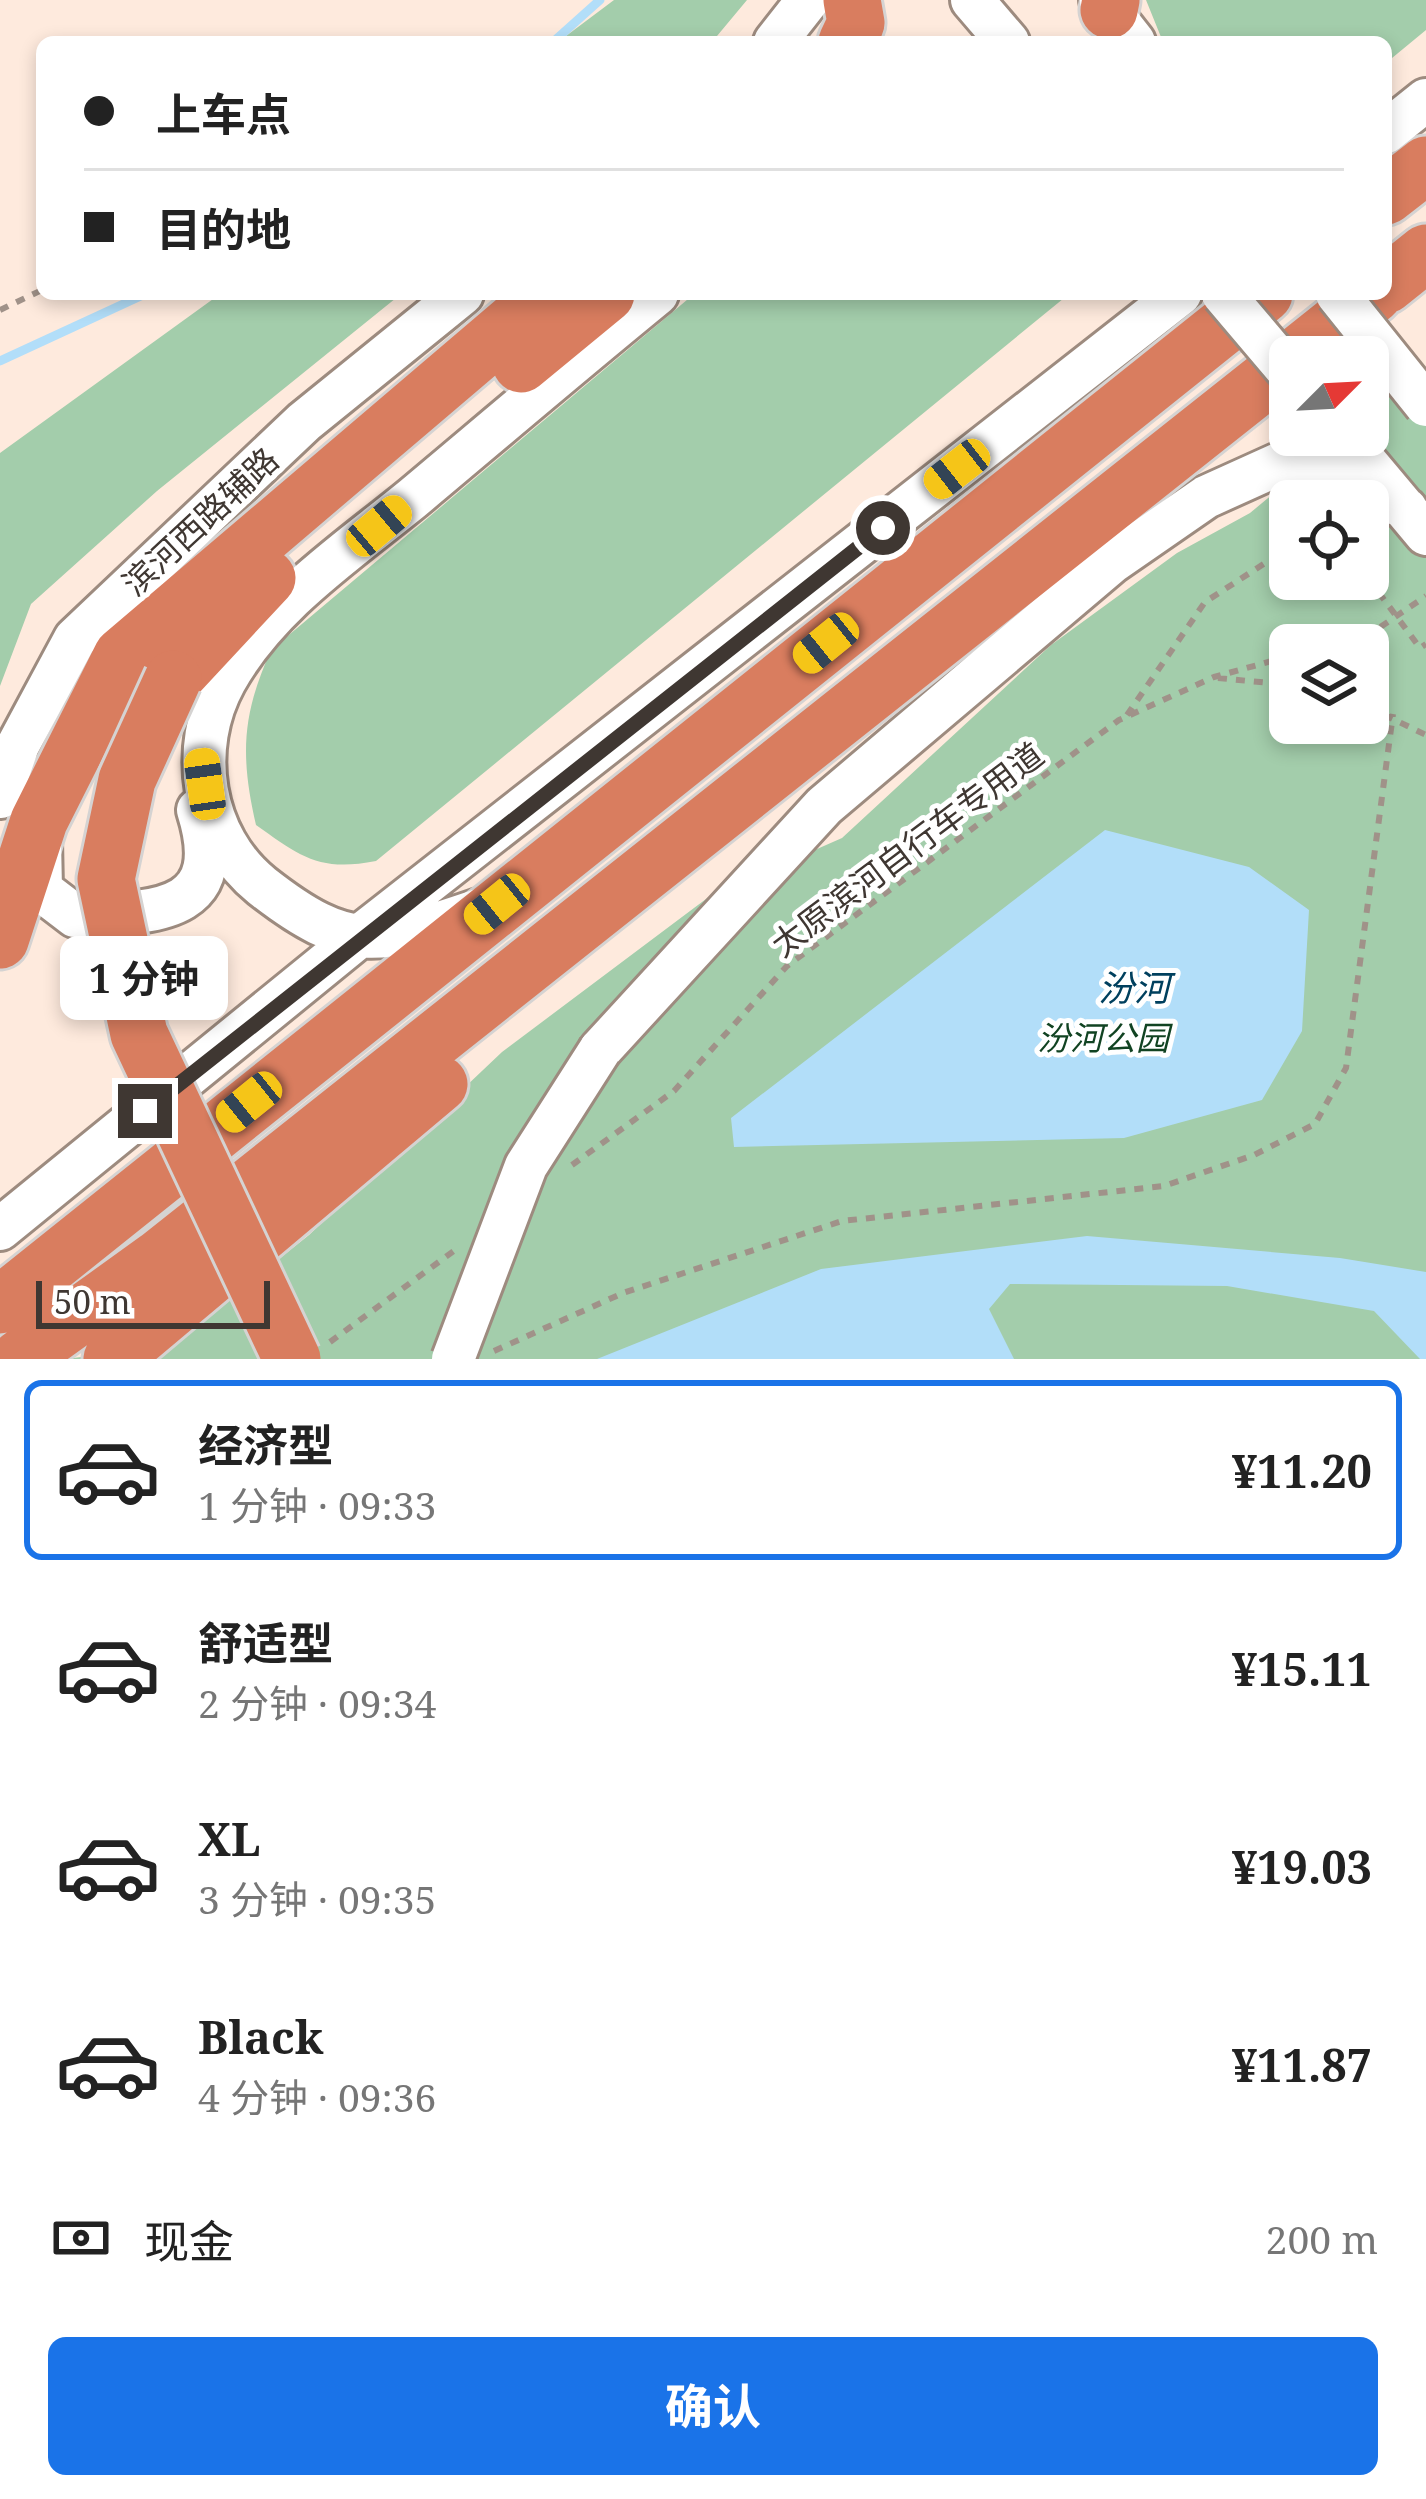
<!DOCTYPE html>
<html lang="zh">
<meta charset="utf-8">
<style>
:root{--surface:#fff;--page:#f6f6f6;--text:#222;--muted:#767676;--line:#e0e0e0;--accent:#1a73e8}
body{margin:0;font-family:"Noto Serif","Noto Sans SC",serif;background:var(--page);color:var(--text);height:100vh;display:flex;flex-direction:column;font-size:45px;white-space:nowrap}
*{box-sizing:border-box;margin:0}
p{font-size:39px;color:var(--muted)}
.icon{flex:none;width:66px;height:66px;fill:none;stroke:currentColor;stroke-width:2;stroke-linecap:round;stroke-linejoin:round}
.map{position:relative;height:1359px;overflow:hidden}
.panel{display:flex;flex-direction:column;background:var(--surface);flex:1}
.panel>*{flex:none}
.hud{position:absolute;left:36px;top:36px;width:1356px;height:264px;border-radius:18px;box-shadow:0 6px 18px #0003;display:grid;align-content:center;height:264px;padding:0 48px;background:var(--surface)}
.needle{width:78px;rotate:66deg}
.fabs{position:absolute;left:1269px;top:336px;display:grid;gap:24px}
.fabs a{display:grid;place-items:center;width:120px;height:120px;border-radius:18px;background:var(--surface);box-shadow:0 6px 18px #0003;font-size:60px}
.scale{position:absolute;left:36px;bottom:30px;width:234px;box-sizing:border-box;padding-left:12px;border:6px solid #3f3732;border-top:0;font-size:33px;line-height:42px;white-space:nowrap;color:#3f3732;-webkit-text-stroke:9px #fff;paint-order:stroke}
.end{position:absolute;width:54px;height:54px;margin:-27px;border:15px solid #3f3732;background:#fff;box-shadow:0 0 0 6px #fff}
.from{border-radius:50%}
.bubble{position:absolute;height:84px;border-radius:18px;background:var(--surface);box-shadow:0 6px 18px #0003;font-size:39px;font-weight:700;line-height:84px;text-align:center}
.car{position:absolute;width:36px;height:72px;margin:-36px -18px;border-radius:15px;box-shadow:0 0 9px 3px #0007;background:linear-gradient(#f5c518 24%,#345 0 40%,#f5c518 0 76%,#345 0 86%,#f5c518 0)}
.hud b{display:flex;align-items:center;gap:42px;height:114px;font-size:45px}
.hud b+b{border-top:3px solid var(--line)}
.hud i{width:30px;height:30px;background:var(--text)}
ul{padding:21px 0 0;list-style:none}
li{display:flex;align-items:center;gap:36px;height:180px;margin:0 24px 18px;padding:0 24px;border:6px solid transparent;border-radius:18px}
li div{flex:1}
li b{display:block;font-size:45px}
li em{font-style:normal;font-weight:700}
li.active{border-color:var(--accent)}
li>.icon{width:108px;height:108px;stroke-width:1.5}
.pay{display:flex;align-items:center;gap:30px;height:132px;padding:0 48px;font-size:45px}
.pay p{margin-inline-start:auto}
.button{display:flex;gap:24px;margin-top:auto;padding:24px 48px}
.button a{flex:1;height:138px;border-radius:18px;background:var(--accent);color:#fff;font-size:48px;font-weight:700;line-height:138px;text-align:center}
.map>svg:first-child{display:block}
</style>
<div class="map">
<svg width="1426" height="1359" viewBox="0 0 1426 1359">
<rect width="100%" height="100%" fill="#feeadd"/>
<path fill="#a3cdab" fill-rule="evenodd" d="M614,0h133l-35,42h-154z
M1146,0h280v30l-40,33v-21h-223z
M220,294h181l-244,197 -126,113 -31,82v-233z
M694,294h375l-693,567c-56,11 -75,-4 -120,-36 -16,-70 -14,-110 15,-175z
M1426,367v992h-1360l105,-14 138,-110 193,-183 208,-156 132,-58 209,-193 126,-92 73,-40 94,-78h24v-20zM1290,501h78v78h-78zM1290,645h78v78h-78z"/>
<path fill="#b2def9" d="M1105,830l144,37 60,43 -7,121 -40,69 -138,38 -390,9 -3,-29z
M1087,1236l253,22 86,14v87h-6l-46,-48 -147,-25 -217,-2 -21,25 25,50h-417l224,-90z"/>
<g fill="none" stroke-linecap="round" stroke-linejoin="round">
<path stroke="#b2def9" stroke-width="9" d="M553,42l47,-42
M0,361l145,-67"/>
<g stroke="#9d8b7f" stroke-width="48">
<path id="secondary" d="M972,0l36,42
M1101,0l33,42
M775,42l33,-42
M1386,132l40,-32
M1343,435l83,99
M0,797l18,-52 57,-106 229,-217 158,-128
M40,840l1,50 34,26c79,-4 156,-1 123,-106
M479,910c-100,34 -129,45 -217,-24 -61,-49 -74,-138 -37,-205 43,-77 122,-129 188,-183 81,-68 162,-137 244,-204
M600,1050l224,-244 288,-244 94,-65 73,-33 61,8 66,37
M0,1229l361,-294 819,-641"/>
</g>
<g stroke="#d5d3d2" stroke-width="63">
<path id="highway" d="M1109,10l2,-10
M847,42l9,-19 -4,-23
M1386,196l40,-31
M1386,285l40,-32
M1295,357l79,-63
M521,364l85,-70
M173,679l94,-101
M0,940l39,-119 83,-165 425,-362
M0,1305l1264,-1011
M19,1359l139,-100 1132,-898
M112,1359l327,-275"/>
</g>
<path stroke="#a09289" stroke-width="6" stroke-dasharray="9 9" stroke-linecap="butt" d="M0,310l42,-20
M1330,645l40,-11 56,-38
M1218,678l72,7
M1368,707l58,28
M1127,715l78,-113 71,-46 14,1
M572,1165l102,-74 113,-125 332,-246 95,-43 76,-21
M330,1342l125,-92
M494,1351l129,-58 219,-72 322,-35 90,-31 61,-31 31,-56 47,-354"/>
<use href="#secondary" stroke="#fff" stroke-width="42"/>
<use href="#highway" stroke="#d97d5f" stroke-width="57"/>
<g stroke="#9d8b7f" stroke-width="48" stroke-linecap="butt">
<path id="secondary-bridge" d="M1223,294l67,79
M1337,294l89,111
M453,1359l73,-193 74,-116"/>
</g>
<g stroke="#d5d3d2" stroke-width="63" stroke-linecap="butt">
<path id="highway-bridge" d="M173,679l-46,101 -21,99 33,155 153,325"/>
</g>
<path stroke="#a09289" stroke-width="6" stroke-dasharray="9 9" stroke-linecap="butt" d="M1368,578l52,70 6,-4"/>
<use href="#secondary-bridge" stroke="#fff" stroke-width="42"/>
<use href="#highway-bridge" stroke="#d97d5f" stroke-width="57"/>
</g>
<g fill="none" stroke-linecap="round" stroke-linejoin="round">
<path stroke="#3f3732" stroke-width="15" d="M145,1111l738,-583"/>
</g>
<g text-anchor="middle" dominant-baseline="central" stroke-width="10" stroke-linejoin="round" paint-order="stroke">
<g font-size="33" fill="#3f3732" stroke="#fff">
<text transform="translate(200 521) rotate(-43)">滨河西路辅路</text>
<text transform="translate(907 849) rotate(-37)">太原滨河自行车专用道</text>
</g>
<g font-size="33" font-style="italic" fill="#114322" stroke="#fff">
<text x="1103" y="1037">汾河公园</text>
</g>
<g font-size="36" font-style="italic" fill="#00405e" stroke="#fff">
<text x="1134" y="987">汾河</text>
</g>
</g>
</svg>
<div class="fabs">
<a><svg class="needle" viewBox="-14 -14 28 28"><path d="M0-13l5 13h-10z" fill="#e53935"/><path d="M0 13l5-13h-10z" fill="#767676"/></svg></a>
<a><svg class="icon" aria-label="locate" viewBox="0 0 24 24"><circle cx="12" cy="12" r="6"/><path d="M12 2v4M12 18v4M2 12h4M18 12h4"/></svg></a>
<a><svg class="icon" aria-label="layers" viewBox="0 0 24 24"><path d="M12 4l9 5-9 5-9-5zM3 14l9 5 9-5"/></svg></a>
</div>
<div class="scale">50 m</div>
<i class="end from" style="left:883px;top:528px"></i>
<i class="end" style="left:145px;top:1111px"></i>
<div class="bubble" style="left:60px;top:936px;width:168px">1 分钟</div>
<i class="car" style="left:957px;top:469px;rotate:232deg"></i>
<i class="car" style="left:379px;top:526px;rotate:50deg"></i>
<i class="car" style="left:826px;top:643px;rotate:231deg"></i>
<i class="car" style="left:205px;top:784px;rotate:352deg"></i>
<i class="car" style="left:497px;top:904px;rotate:231deg"></i>
<i class="car" style="left:249px;top:1102px;rotate:231deg"></i>
<div class="hud">
<b><i class="from"></i>上车点</b>
<b><i></i>目的地</b>
</div>
</div>
<section class="panel">
<ul>
<li class="active"><svg class="icon" aria-label="car" viewBox="0 0 24 24"><path d="M5 17H2v-5l4-1 3-4h7l3 4 3 1v5h-3M9 17h6M6 11h13"/><circle cx="7" cy="17" r="2"/><circle cx="17" cy="17" r="2"/></svg><div><b>经济型</b><p>1 分钟 · 09:33</p></div><em>¥11.20</em></li>
<li><svg class="icon" aria-label="car" viewBox="0 0 24 24"><path d="M5 17H2v-5l4-1 3-4h7l3 4 3 1v5h-3M9 17h6M6 11h13"/><circle cx="7" cy="17" r="2"/><circle cx="17" cy="17" r="2"/></svg><div><b>舒适型</b><p>2 分钟 · 09:34</p></div><em>¥15.11</em></li>
<li><svg class="icon" aria-label="car" viewBox="0 0 24 24"><path d="M5 17H2v-5l4-1 3-4h7l3 4 3 1v5h-3M9 17h6M6 11h13"/><circle cx="7" cy="17" r="2"/><circle cx="17" cy="17" r="2"/></svg><div><b>XL</b><p>3 分钟 · 09:35</p></div><em>¥19.03</em></li>
<li><svg class="icon" aria-label="car" viewBox="0 0 24 24"><path d="M5 17H2v-5l4-1 3-4h7l3 4 3 1v5h-3M9 17h6M6 11h13"/><circle cx="7" cy="17" r="2"/><circle cx="17" cy="17" r="2"/></svg><div><b>Black</b><p>4 分钟 · 09:36</p></div><em>¥11.87</em></li>
</ul>
<div class="pay"><svg class="icon" aria-label="cash" viewBox="0 0 24 24"><path d="M3 7h18v10H3z"/><circle cx="12" cy="12" r="2"/></svg>现金<p>200 m</p></div>
<div class="button"><a>确认</a></div>
</section>
